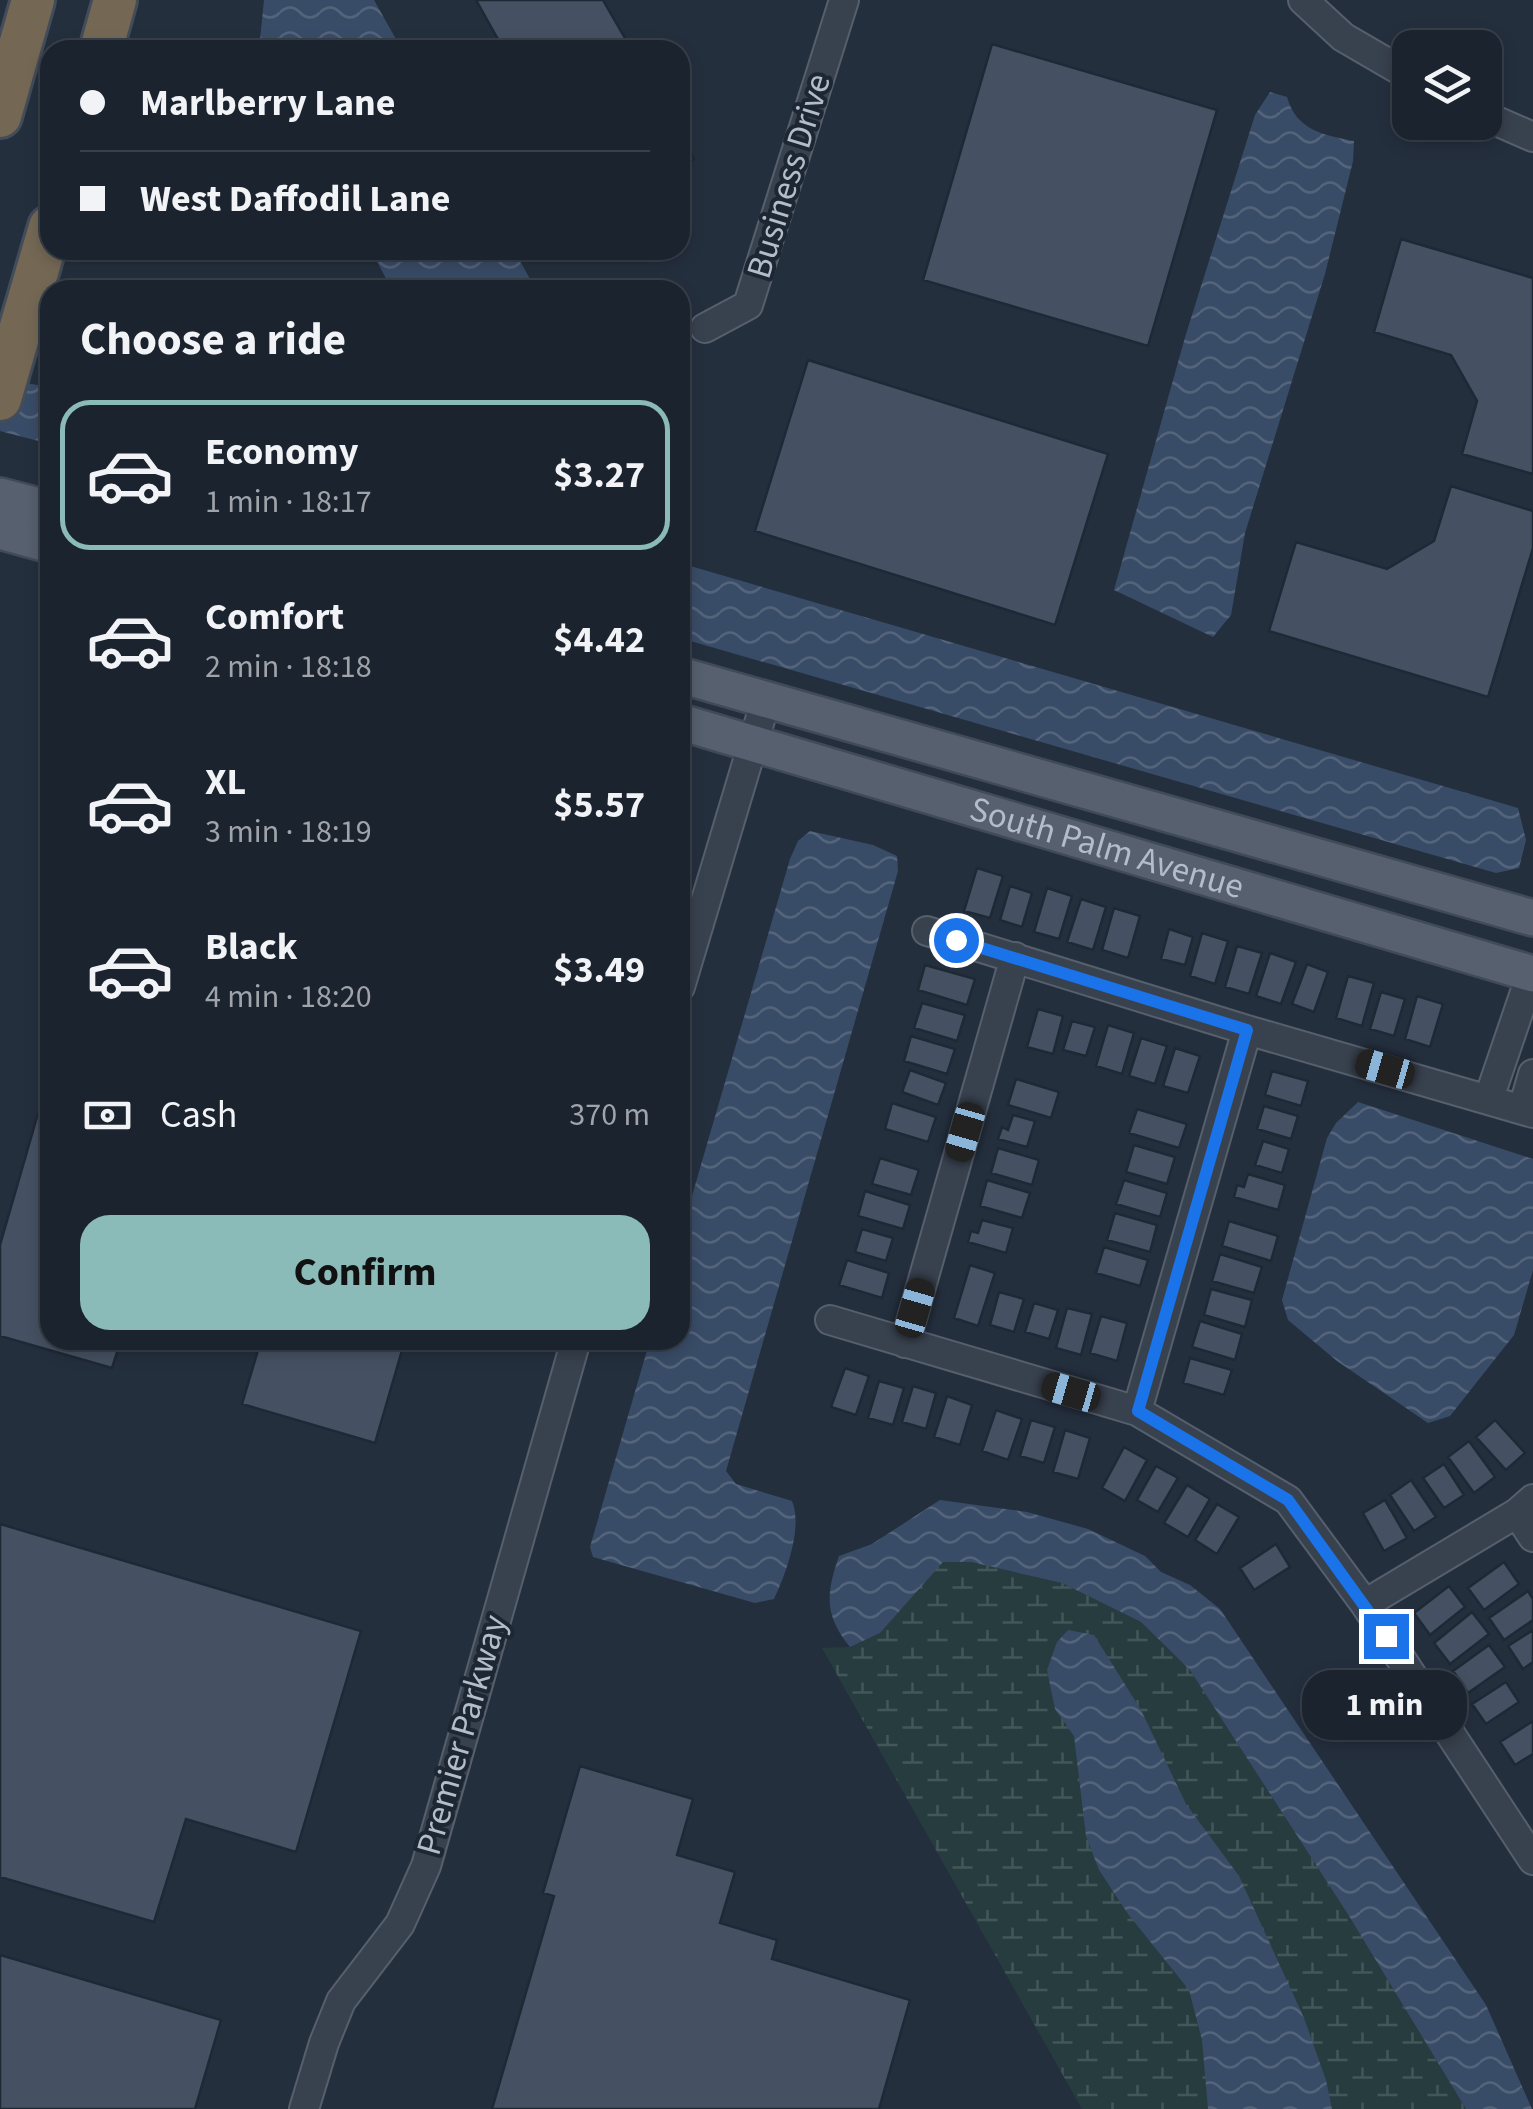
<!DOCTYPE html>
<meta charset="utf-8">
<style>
:root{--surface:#1b232e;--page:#282f3a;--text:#f1f3f6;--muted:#a0a4aa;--line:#39404a;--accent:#8bbbb9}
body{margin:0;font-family:"Source Sans 3",sans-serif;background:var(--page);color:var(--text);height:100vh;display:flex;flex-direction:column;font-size:38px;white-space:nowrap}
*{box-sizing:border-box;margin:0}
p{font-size:32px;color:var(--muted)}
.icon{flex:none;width:55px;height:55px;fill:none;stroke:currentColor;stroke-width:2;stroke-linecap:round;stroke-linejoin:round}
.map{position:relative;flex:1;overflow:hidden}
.details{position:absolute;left:40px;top:280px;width:650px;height:1070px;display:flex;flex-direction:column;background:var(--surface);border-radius:30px;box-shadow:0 5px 15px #0003,0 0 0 2px var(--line)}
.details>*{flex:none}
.banner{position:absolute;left:40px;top:40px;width:650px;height:220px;border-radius:30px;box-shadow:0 5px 15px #0003,0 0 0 2px var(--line);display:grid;align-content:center;height:220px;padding:0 40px;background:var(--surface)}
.fabs{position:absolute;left:1392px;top:30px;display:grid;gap:20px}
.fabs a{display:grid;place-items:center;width:110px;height:110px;border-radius:20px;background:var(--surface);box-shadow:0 5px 15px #0003,0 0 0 2px var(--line);font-size:50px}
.end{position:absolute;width:45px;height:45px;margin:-22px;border:12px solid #1a73e8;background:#fff;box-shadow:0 0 0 5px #fff}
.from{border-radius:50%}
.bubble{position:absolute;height:70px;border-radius:30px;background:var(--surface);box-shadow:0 5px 15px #0003,0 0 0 2px var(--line);font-size:32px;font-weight:700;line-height:70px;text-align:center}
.car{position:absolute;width:30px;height:60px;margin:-30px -15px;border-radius:12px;box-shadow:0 0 8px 2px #0007;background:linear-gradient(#222 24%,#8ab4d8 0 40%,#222 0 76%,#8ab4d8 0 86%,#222 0)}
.banner b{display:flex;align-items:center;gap:35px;height:95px;font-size:38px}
.banner b+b{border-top:2px solid var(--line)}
.banner i{width:25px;height:25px;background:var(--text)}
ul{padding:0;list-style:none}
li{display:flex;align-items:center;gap:30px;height:150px;margin:0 20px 15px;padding:0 20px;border:5px solid transparent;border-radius:30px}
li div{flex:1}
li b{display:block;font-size:38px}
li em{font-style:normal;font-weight:700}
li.selected{border-color:var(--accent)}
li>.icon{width:90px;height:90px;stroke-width:1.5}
h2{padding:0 40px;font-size:45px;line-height:120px}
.pay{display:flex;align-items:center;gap:25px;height:110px;padding:0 40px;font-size:38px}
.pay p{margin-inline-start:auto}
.cta{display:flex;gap:20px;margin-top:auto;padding:20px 40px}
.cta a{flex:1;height:115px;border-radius:30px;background:var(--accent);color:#111;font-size:40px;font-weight:700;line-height:115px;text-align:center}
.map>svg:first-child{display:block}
</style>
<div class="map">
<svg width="1533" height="2109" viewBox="0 0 1533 2109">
<defs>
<pattern id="wetland-marsh" width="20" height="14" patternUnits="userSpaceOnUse" patternTransform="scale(2.5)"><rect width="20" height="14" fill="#263c3f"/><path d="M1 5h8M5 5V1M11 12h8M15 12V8" fill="none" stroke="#435659"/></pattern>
<pattern id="water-waves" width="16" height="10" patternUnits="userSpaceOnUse" patternTransform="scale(2.5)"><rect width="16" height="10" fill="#394c67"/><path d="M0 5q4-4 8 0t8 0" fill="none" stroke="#53647b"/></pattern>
</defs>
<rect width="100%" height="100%" fill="#242f3e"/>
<path fill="url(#wetland-marsh)" d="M942,1562h29l91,21 79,39 49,48 159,246 117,193h-384l-260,-461 28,-1 30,-14z"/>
<path fill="url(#water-waves)" d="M264,0h110l28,50h-143z
M1270,92l17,5c9,33 36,38 67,44l-1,20 -28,113 -80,259 -14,82 -18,22 -99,-47 72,-256 69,-219z
M371,250h143l22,40h-144z
M0,379l50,8v57l-50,-13z
M680,563l838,245 8,32 -7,28 -23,5 -816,-235z
M810,831l63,14 24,11 1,15 -172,600 10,13 56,17c11,26 -6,73 -18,98l-19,4 -162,-46 -3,-10 60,-207h30v-103l110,-378 8,-18z
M1358,1102l175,57v111l-19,65 -64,81 -22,7 -91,-62 -49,-41 -6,-20 45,-162 9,-15z
M940,1500l87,12 61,17 57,27 16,16 29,13 30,24 266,396 46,104h-66l-117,-193 -159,-246 -49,-48 -79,-39 -91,-21h-28l-63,71 -30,14c-26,-32 -24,-53 -11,-91l33,-12z
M1068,1630l26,5 47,75 45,94 53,72 65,142 22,62 6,29h-124l-6,-69 -13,-50 -61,-76 -29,-44 -13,-34 -12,-100 -19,-27 -8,-39 10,-28z"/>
<path fill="#455162" stroke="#1f2835" stroke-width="2.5" d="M476,0h127l29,50h-128z
M992,44l225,66 -69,236 -225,-66z
M680,134l14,25 -14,8z
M1401,239l132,39v196l-71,-20 15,-53 -26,-46 -77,-23z
M808,360l300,94 -53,171 -300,-94z
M1451,486l82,25v37l-45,149 -219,-66 27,-89 91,27 47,-28z
M977,868l26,8 -13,42 -26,-7z
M1010,886l22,7 -10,34 -22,-7z
M1047,888l25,8 -13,43 -25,-7z
M1081,899l25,8 -13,43 -26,-8z
M1114,908l26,8 -12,42 -26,-8z
M1169,929l24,8 -8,28 -24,-6z
M1202,933l26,8 -13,43 -25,-8z
M1237,946l25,7 -13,41 -24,-7z
M1270,953l26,9 -15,42 -25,-8z
M1307,964l21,8 -14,40 -22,-8z
M925,965l50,14 -8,26 -49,-15z
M1348,976l26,7 -12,43 -26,-8z
M1381,992l24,7 -11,37 -24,-7z
M1417,996l26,8 -13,43 -25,-8z
M922,1003l43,12 -8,26 -43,-13z
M1038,1009l25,7 -10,38 -26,-7z
M1072,1021l23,6 -9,29 -23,-6z
M1108,1025l26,8 -12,41 -26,-8z
M911,1036l44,13 -8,25 -43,-13z
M1141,1038l26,8 -12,38 -26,-8z
M1175,1048l25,8 -12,37 -25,-7z
M910,1070l36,13 -8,22 -36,-13z
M1272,1071l36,10 -7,25 -36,-11z
M50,1072v268h71l-9,28 -112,-32v-91z
M1016,1079l43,13 -8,26 -43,-13z
M892,1103l44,14 -8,25 -43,-13z
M1264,1106l34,10 -7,23 -34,-10z
M1137,1109l50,15 -8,24 -50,-15z
M1013,1115l22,6 -8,26 -29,-8 4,-12 6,3z
M1263,1141l26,8 -7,24 -27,-8z
M1134,1145l41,12 -8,27 -41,-12z
M998,1148l41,12 -7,25 -41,-12z
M880,1158l39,12 -8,25 -39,-11z
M1248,1174l37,11 -7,25 -44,-13 3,-12 7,2z
M987,1180l43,13 -8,25 -42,-12z
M1124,1180l43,13 -7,24 -44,-13z
M865,1191l45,14 -7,24 -45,-13z
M1115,1213l42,12 -7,27 -43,-12z
M982,1220l31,8 -7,25 -38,-11 3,-11 7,2z
M1229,1221l49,15 -7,25 -49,-15z
M862,1229l31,9 -7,23 -31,-9z
M1104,1247l44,13 -8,26 -44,-13z
M1220,1254l42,13 -8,26 -42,-12z
M847,1260l42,13 -7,25 -43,-13z
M970,1265l25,8 -17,53 -24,-8z
M1211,1289l41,11 -7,27 -41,-12z
M999,1292l25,7 -10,33 -24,-7z
M1034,1303l24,7 -9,29 -24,-7z
M1067,1308l25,6 -11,41 -25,-7z
M1101,1316l26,7 -10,38 -27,-8z
M1200,1321l42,13 -7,26 -43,-13z
M261,1340h144l-30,103 -133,-39z
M1190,1358l42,12 -8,25 -41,-12z
M845,1368l24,8 -13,39 -25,-8z
M879,1381l25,7 -11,37 -25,-7z
M913,1386l23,7 -10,36 -24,-7z
M947,1396l25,9 -12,40 -26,-8z
M996,1410l26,9 -14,41 -26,-9z
M1031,1420l24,7 -11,36 -24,-7z
M1495,1420l30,33 -19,17 -30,-33z
M1065,1430l25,8 -12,41 -25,-7z
M1469,1441l26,36 -21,16 -26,-36z
M1124,1447l23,13 -22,41 -23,-13z
M1444,1464l20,31 -20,13 -21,-30z
M1156,1466l22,12 -20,34 -21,-12z
M1411,1480l25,37 -22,14 -24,-36z
M1187,1485l23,14 -22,38 -24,-14z
M1385,1500l22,38 -23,13 -21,-38z
M1217,1504l22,13 -22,37 -22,-14z
M0,1524l361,107 -65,221 -110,-33 -32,103 -154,-45z
M1276,1544l14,23 -36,23 -14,-22z
M1504,1562l15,22 -35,26 -16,-22z
M1449,1586l16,21 -35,28 -16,-22z
M1528,1591l5,8v21l-29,20 -15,-22z
M1472,1612l17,22 -39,30 -16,-21z
M1533,1630v32l-10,7 -15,-23z
M1489,1645l16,22 -37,26 -15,-22z
M1506,1682l13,20 -33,22 -14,-20z
M1533,1721v33l-18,11 -15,-23z
M580,1766l113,33 -16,56 58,17 -15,51 57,17 -5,19 138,41 -31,109h-387l62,-213 -11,-3z
M0,1955l221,65 -26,89h-195z"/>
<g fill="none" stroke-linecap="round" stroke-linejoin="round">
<g stroke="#565f6c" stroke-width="32">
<path id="minor" d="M1303,0l40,37 67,39
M1485,116l48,21
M705,328l43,-23 96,-305
M927,931l320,99 286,83
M680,987l86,-287
M1489,1098l44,-129
M1523,1109l10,-35
M830,1320l307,91 151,89 77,104 168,256
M905,1343l110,-386
M1137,1411l110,-381
M1517,1513l16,24
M1365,1604l152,-91 16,-14
M304,2109l20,-66 17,-42 59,-77 26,-58 150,-526"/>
</g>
<g stroke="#414a57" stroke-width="40">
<g id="major">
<path d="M0,496l50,13"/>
<path d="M0,531l50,14"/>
<path d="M680,675l853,243"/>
<path id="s1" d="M680,722l853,252"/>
</g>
</g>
<g stroke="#434c59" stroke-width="48">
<path id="highway" d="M101,50l14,-50
M0,116l33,-116
M0,399l50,-172"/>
</g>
<use href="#minor" stroke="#38414e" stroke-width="28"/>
<use href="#major" stroke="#56606e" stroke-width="35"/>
<use href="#highway" stroke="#746855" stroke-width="42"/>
</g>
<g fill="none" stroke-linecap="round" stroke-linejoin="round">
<path stroke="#1a73e8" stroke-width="12" d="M956,940l291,90 -109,381 150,89 98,136"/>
</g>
<g text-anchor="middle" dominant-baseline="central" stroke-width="8" stroke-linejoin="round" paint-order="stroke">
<g font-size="35" fill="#b4bcc9" stroke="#1d2633">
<text transform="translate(789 176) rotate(-73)">Business Drive</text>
<text stroke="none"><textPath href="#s1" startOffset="445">South Palm Avenue</textPath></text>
<text transform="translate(462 1735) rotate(-74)">Premier Parkway</text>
</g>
</g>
</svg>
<div class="fabs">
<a><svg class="icon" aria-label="layers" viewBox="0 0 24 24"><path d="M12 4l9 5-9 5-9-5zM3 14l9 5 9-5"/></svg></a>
</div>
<i class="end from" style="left:956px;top:940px"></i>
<i class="end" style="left:1386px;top:1636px"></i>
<div class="bubble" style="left:1302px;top:1670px;width:165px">1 min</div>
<i class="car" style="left:1385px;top:1069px;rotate:286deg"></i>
<i class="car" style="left:965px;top:1132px;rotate:196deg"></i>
<i class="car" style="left:915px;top:1308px;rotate:16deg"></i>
<i class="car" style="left:1071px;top:1392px;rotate:286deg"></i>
<div class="banner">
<b><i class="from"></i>Marlberry Lane</b>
<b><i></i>West Daffodil Lane</b>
</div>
<section class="details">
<h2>Choose a ride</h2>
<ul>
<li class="selected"><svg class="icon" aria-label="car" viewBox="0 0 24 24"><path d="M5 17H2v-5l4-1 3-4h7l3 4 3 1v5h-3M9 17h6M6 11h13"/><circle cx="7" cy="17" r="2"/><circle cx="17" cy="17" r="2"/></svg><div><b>Economy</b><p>1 min · 18:17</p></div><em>$3.27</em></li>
<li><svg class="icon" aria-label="car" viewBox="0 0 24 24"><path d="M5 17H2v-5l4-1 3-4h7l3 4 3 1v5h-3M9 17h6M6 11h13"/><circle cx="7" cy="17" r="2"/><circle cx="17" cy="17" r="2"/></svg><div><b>Comfort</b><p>2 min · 18:18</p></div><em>$4.42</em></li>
<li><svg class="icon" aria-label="car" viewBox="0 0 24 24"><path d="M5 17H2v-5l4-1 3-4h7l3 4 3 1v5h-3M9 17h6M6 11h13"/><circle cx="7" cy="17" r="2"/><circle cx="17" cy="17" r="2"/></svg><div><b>XL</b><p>3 min · 18:19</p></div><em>$5.57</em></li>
<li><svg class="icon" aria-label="car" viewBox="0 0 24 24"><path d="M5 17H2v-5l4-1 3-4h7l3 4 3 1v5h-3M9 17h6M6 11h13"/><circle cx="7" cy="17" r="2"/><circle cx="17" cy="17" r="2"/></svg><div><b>Black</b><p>4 min · 18:20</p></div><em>$3.49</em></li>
</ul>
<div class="pay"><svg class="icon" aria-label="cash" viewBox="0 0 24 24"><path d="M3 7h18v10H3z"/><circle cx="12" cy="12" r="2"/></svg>Cash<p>370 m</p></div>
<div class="cta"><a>Confirm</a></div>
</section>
</div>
